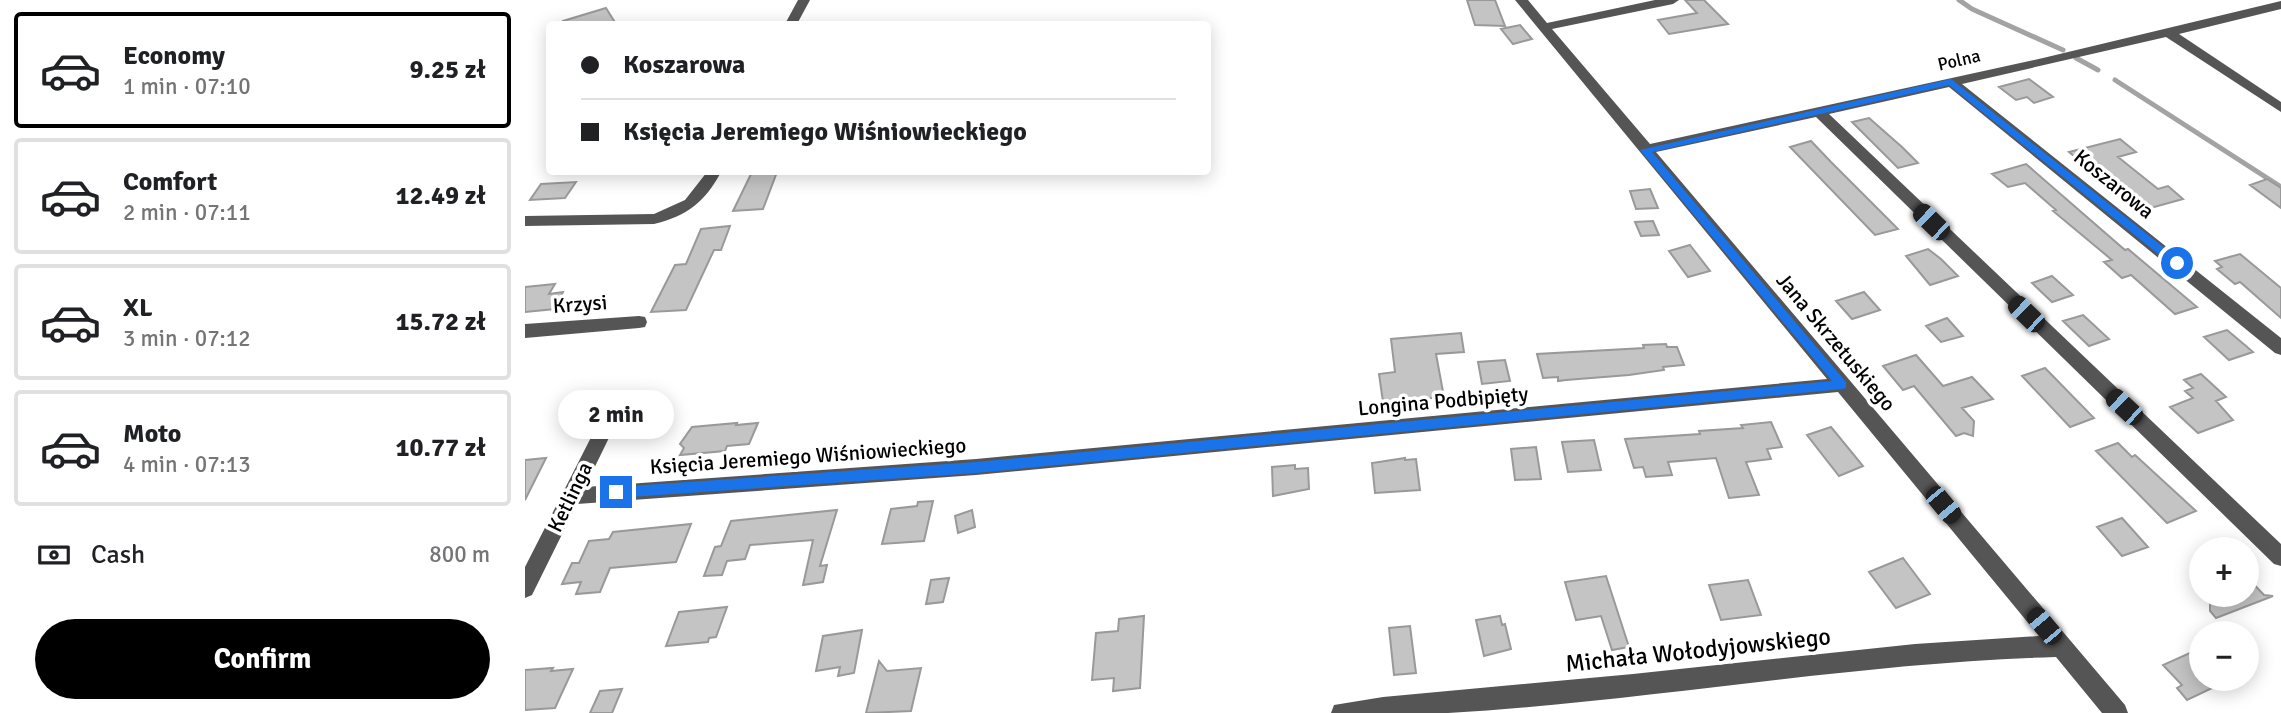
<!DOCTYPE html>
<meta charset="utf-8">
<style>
:root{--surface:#fff;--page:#f2f2f2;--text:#202124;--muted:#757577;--line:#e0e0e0;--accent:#000}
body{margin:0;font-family:Signika,sans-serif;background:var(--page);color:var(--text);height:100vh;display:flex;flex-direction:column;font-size:26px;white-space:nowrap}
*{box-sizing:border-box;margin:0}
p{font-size:23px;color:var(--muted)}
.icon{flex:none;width:38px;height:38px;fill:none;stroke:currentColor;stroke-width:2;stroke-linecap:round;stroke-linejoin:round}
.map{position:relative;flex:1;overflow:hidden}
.panel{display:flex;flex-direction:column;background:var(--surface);width:525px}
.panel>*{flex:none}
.hud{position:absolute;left:21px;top:21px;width:665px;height:154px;border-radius:7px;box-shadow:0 4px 18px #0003;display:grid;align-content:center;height:154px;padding:0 35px;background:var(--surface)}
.buttons{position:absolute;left:1664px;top:537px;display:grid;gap:14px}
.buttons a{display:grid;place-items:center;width:70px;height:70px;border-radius:50%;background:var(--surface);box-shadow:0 4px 18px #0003;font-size:35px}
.end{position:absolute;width:32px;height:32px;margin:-16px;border:9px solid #1a73e8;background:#fff;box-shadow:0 0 0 4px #fff}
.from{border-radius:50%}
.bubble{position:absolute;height:49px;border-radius:24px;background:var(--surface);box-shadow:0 4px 18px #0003;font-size:23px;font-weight:700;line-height:49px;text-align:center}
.car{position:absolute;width:21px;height:42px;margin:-21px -10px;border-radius:9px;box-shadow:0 0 5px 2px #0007;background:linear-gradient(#222 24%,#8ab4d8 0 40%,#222 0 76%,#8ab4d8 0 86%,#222 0)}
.hud b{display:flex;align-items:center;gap:24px;height:66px;font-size:26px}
.hud b+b{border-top:2px solid var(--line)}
.hud i{width:18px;height:18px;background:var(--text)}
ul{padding:12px 0 0;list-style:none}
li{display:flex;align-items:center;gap:21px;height:116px;margin:0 14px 10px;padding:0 21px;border:4px solid var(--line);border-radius:7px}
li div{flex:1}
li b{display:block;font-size:26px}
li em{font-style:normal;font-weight:700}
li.selected{border-color:var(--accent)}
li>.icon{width:63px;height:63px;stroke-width:1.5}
.pay{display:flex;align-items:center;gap:18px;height:77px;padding:0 35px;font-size:26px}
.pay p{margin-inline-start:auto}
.button{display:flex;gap:14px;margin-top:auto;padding:14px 35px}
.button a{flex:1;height:80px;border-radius:42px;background:var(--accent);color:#fff;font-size:28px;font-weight:700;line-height:80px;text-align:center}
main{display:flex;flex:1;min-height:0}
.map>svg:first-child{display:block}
</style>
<main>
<section class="panel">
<ul>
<li class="selected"><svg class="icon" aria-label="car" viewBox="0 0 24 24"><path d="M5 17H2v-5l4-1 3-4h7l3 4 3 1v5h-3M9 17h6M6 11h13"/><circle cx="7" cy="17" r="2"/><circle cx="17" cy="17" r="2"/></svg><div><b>Economy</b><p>1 min · 07:10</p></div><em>9.25 zł</em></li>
<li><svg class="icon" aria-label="car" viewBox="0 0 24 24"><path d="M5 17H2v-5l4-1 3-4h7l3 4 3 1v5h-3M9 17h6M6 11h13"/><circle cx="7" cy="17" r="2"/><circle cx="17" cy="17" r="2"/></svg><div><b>Comfort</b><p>2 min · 07:11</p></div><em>12.49 zł</em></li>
<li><svg class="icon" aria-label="car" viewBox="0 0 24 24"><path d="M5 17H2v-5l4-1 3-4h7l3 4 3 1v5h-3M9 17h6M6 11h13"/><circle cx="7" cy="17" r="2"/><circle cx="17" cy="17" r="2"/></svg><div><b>XL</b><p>3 min · 07:12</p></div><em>15.72 zł</em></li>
<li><svg class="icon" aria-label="car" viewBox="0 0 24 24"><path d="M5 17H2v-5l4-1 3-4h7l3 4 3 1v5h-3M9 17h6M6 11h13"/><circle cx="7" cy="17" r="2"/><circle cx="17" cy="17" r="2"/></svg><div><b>Moto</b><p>4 min · 07:13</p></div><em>10.77 zł</em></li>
</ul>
<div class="pay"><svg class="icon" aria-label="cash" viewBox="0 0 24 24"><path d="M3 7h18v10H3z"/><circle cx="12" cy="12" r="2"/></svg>Cash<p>800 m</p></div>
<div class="button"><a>Confirm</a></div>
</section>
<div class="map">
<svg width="1756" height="713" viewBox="0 0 1756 713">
<rect width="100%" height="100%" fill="#fff"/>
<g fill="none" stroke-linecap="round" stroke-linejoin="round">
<path stroke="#a3a3a3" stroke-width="5" d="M1434,0l13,9 91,41
M1551,58l22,12
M1590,80l166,107"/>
</g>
<path fill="#c4c4c4" stroke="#999" stroke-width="2" d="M942,0h28l10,26 -30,-1z
M1160,0h19l24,24 -59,10 -11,-14 39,-7z
M81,8l10,16h-52l-1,-3z
M995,25l12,14 -19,5 -12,-15z
M1504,79l24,18 -19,6 -7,-6 -11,3 -17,-13z
M1344,118l33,29 16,16 -20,5 -46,-46z
M1595,139l16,13 -18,5 40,32 10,-3 15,13 -43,12 -15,-13 6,-1 -34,-28 -5,2 -23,-19z
M1286,141l20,21 67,67 -23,6 -85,-88z
M1501,164l99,86 3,-1 69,58 -22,7 -44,-39 -9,3 -18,-16 8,-2 -59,-49 3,-1 -31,-27 -17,4 -16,-13z
M227,172h25l-14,37 -30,2z
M1742,179l14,9v20l-31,-23z
M51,182l-11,16 -35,2 11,-16z
M1125,189l8,19 -22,1 -6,-18z
M1128,221l6,14 -18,1 -6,-14z
M205,226l-9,24h-7l-28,60 -35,2 24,-47 11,-1 15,-35z
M1165,245l20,26 -22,6 -19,-26z
M1403,249l13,10 17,17 -28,9 -24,-29z
M1715,254l41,34v30l-41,-36 -5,2 -18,-15 5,-2 -7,-6z
M1527,276l21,19 -21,7 -20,-19z
M30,284l-6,10 14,-2 -8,17 -30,3v-25z
M1339,292l16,18 -28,9 -16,-18z
M1558,315l26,24 -20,7 -26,-25z
M1422,318l16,18 -22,6 -15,-16z
M1702,330l19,16 7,6 -24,8 -25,-23z
M936,333l3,19 -28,2 8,43 -61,5 -4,-28 16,-2 -4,-33z
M1141,344l1,3h10l7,18 -21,2 1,3 -35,5 -63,5 -8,1v-4l-15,1 -6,-24 107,-6 -1,-3z
M1391,355l27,31 29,-9 21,22 -31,9 12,13 -1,15 -9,-3 -8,3 -42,-50 -11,4 -20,-24z
M980,360l5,21 -28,3 -4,-22z
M1520,368l49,50 -24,9 -48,-51z
M1676,374l25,23 -10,4 17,19 -35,13 -28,-26 23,-9 -8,-7 8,-3 -9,-8z
M1246,422l11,25 -15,2 4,10 -25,3 13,33 -30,3 -13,-40 -48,4 4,13 -26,2 -3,-10 -9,1 -9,-29 75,-5 -1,-3 44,-3 -2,-3z
M212,423l-1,2 22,-2 -9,21 -22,2 -2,5 -45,4 4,-7 -4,-4 12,-17z
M1306,427l32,39 -24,10 -32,-41z
M1069,440l7,30 -33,2 -6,-30z
M1593,443l14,14 3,-2 61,56 -29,12 -71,-72z
M1011,447l5,32 -26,1 -4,-31z
M21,458l-21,42v-40z
M880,458v2l11,-1 4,31 -45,3 -3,-30z
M770,465v4l13,-1 1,21 -36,7 -1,-29z
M408,501l-9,40 -42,3 9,-35 26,-3 1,-4z
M312,510l-17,56 7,-1 -4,17 -20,3 10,-45 -63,5 -5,14 -18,2 -5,14 -18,1 11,-29 6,-1 10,-25z
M447,510l3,17 -17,6 -3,-17z
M1597,518l26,29 -26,9 -25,-29z
M166,524l-15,38 -66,6 -10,24 -24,2 5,-12 -19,2 10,-21h7l10,-22 20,-2 4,-7z
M1378,558l27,36 -34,14 -27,-36z
M1081,576l23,71 -17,3 -11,-34 -25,4 -11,-38z
M1722,577l17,18 9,1 -57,22 -6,-7v-8l22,-8h15z
M424,578l-6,24 -17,2 5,-24z
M1223,580l13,35 -40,5 -12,-35z
M202,607l-11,30 -7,1 -1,4 -42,4 13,-34z
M619,616l-4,72 -27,3 1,-13 -22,2 4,-47 22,-2 1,-12z
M975,616l2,9 3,-1 6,25 -27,7 -8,-36z
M885,626l6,47 -22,2 -5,-47z
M337,630l-8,43 -16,3 2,-9 -24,4 7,-35z
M1676,648v31h30l-44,21 -10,-12 5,-3 -19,-20z
M354,661l8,10 34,-3 -10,43 -45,2z
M28,668l-2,3 22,-2 -18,39 -30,2v-40z
M97,689l-10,24h-22l10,-22z"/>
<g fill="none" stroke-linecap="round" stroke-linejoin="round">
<path fill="#555" fill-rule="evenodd" d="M273,0h12l-13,24h-12z
M990,0h13l19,23 108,-23h24l-6,4 -121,25 98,115 393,-86 238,-57v8l-102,25 102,68v10l-115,-75 -204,47 319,254v17l-6,-2 -326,-266 -120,27 452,430v22l-7,-2 -458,-447 -160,35 469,553 3,8h-26l-46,-56c-204,6 -405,44 -608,56 -39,0 -79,0 -117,0l3,-8 49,-8 250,-23 282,-30 124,-8 -201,-244 -862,83 -399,29 -45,91 -7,3v-31l84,-165 6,-2 6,2 3,5 -39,80 391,-28 851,-80z
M182,172h14c-16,30 -34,44 -67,52l-129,2v-10l129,-2 31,-14z
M114,316l6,1 2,5 -2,5 -6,1 -114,10v-14z"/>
</g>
<path fill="#1a73e8" d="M1426,79l230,182v5h-8l-224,-181 -297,67 194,230v6l-4,1 -866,84 -360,25 -7,-6 7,-5 360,-25 856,-81 -192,-231z"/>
<g text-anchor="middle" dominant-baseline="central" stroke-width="7" stroke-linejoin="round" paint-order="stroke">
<g font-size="18" fill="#000" stroke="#fff">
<text transform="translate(1434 60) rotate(-13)">Polna</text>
</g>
<g font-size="21" fill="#000" stroke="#fff">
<text transform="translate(1589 184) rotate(39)">Koszarowa</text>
<text transform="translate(55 304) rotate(-4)">Krzysi</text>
<text transform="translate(1311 342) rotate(50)">Jana Skrzetuskiego</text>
<text transform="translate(918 401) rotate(-5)">Longina Podbipięty</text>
<text transform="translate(283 456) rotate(-4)">Księcia Jeremiego Wiśniowieckiego</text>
<text transform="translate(45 497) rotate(-64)">Ketlinga</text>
</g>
<g font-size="24" fill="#000" stroke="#fff">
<text transform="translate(1173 650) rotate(-6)">Michała Wołodyjowskiego</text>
</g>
</g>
</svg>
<div class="buttons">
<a>+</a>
<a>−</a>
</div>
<i class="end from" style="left:1652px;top:263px"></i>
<i class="end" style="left:91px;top:492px"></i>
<div class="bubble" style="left:33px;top:390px;width:116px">2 min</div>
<i class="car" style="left:1406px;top:222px;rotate:314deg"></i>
<i class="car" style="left:1501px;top:314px;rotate:314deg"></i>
<i class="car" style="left:1599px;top:407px;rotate:313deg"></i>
<i class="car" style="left:1418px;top:505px;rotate:140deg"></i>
<i class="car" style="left:1519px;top:626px;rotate:320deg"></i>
<div class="hud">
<b><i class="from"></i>Koszarowa</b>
<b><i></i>Księcia Jeremiego Wiśniowieckiego</b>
</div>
</div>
</main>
